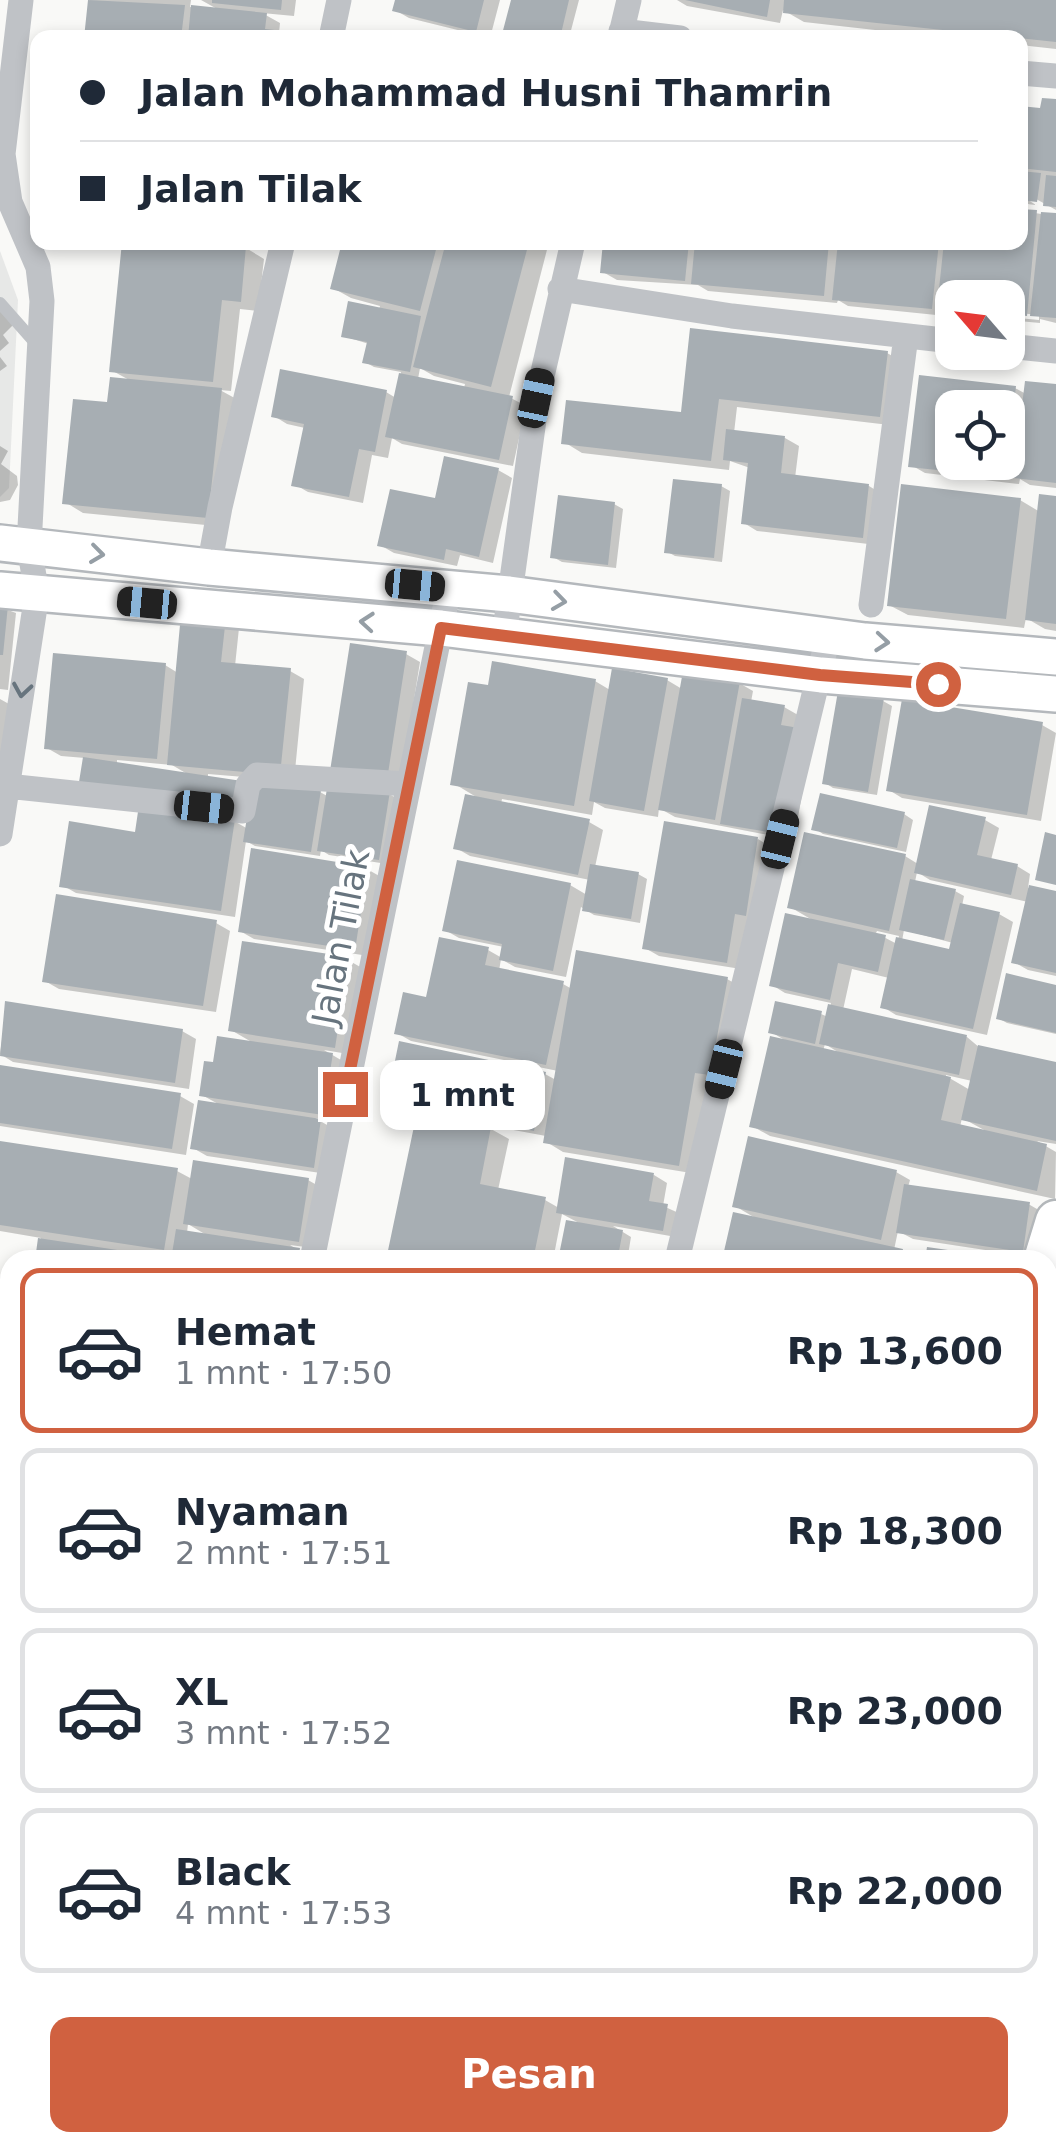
<!DOCTYPE html>
<html lang="id">
<meta charset="utf-8">
<style>
:root{--surface:#fff;--page:#f6f6f7;--text:#1f2937;--muted:#747a83;--line:#e0e1e3;--accent:#d06140}
body{margin:0;font-family:"DejaVu Sans",sans-serif;background:var(--page);color:var(--text);height:100vh;display:flex;flex-direction:column;font-size:38px;white-space:nowrap}
*{box-sizing:border-box;margin:0}
p{font-size:32px;color:var(--muted)}
.icon{flex:none;width:55px;height:55px;fill:none;stroke:currentColor;stroke-width:2;stroke-linecap:round;stroke-linejoin:round}
.map{position:relative;flex:1;overflow:hidden}
.drawer{position:absolute;left:0px;top:1250px;width:1058px;height:902px;display:flex;flex-direction:column;background:var(--surface);border-radius:30px 30px 0 0;box-shadow:0 5px 15px #0003}
.drawer>*{flex:none}
.banner{position:absolute;left:30px;top:30px;width:998px;height:220px;border-radius:20px;box-shadow:0 5px 15px #0003;display:grid;align-content:center;height:220px;padding:0 50px;background:var(--surface)}
.needle{width:65px;rotate:298deg}
.buttons{position:absolute;left:935px;top:280px;display:grid;gap:20px}
.buttons a{display:grid;place-items:center;width:90px;height:90px;border-radius:20px;background:var(--surface);box-shadow:0 5px 15px #0003;font-size:50px}
.end{position:absolute;width:45px;height:45px;margin:-22px;border:12px solid #d06140;background:#fff;box-shadow:0 0 0 5px #fff}
.from{border-radius:50%}
.bubble{position:absolute;height:70px;border-radius:20px;background:var(--surface);box-shadow:0 5px 15px #0003;font-size:32px;font-weight:600;line-height:70px;text-align:center}
.car{position:absolute;width:30px;height:60px;margin:-30px -15px;border-radius:12px;box-shadow:0 0 8px 2px #0007;background:linear-gradient(#222 24%,#8ab4d8 0 40%,#222 0 76%,#8ab4d8 0 86%,#222 0)}
.banner b{display:flex;align-items:center;gap:35px;height:95px;font-size:38px}
.banner b+b{border-top:2px solid var(--line)}
.banner i{width:25px;height:25px;background:var(--text)}
ul{padding:18px 0 0;list-style:none}
li{display:flex;align-items:center;gap:30px;height:165px;margin:0 20px 15px;padding:0 30px;border:5px solid var(--line);border-radius:20px}
li div{flex:1}
li b{display:block;font-size:38px}
li em{font-style:normal;font-weight:600}
li.active{border-color:var(--accent)}
li>.icon{width:90px;height:90px;stroke-width:1.5}
.primary-button{display:flex;gap:20px;margin-top:auto;padding:20px 50px}
.primary-button a{flex:1;height:115px;border-radius:20px;background:var(--accent);color:#fff;font-size:40px;font-weight:600;line-height:115px;text-align:center}
.map>svg:first-child{display:block}
</style>
<div class="map">
<svg width="1056" height="2151" viewBox="0 0 1056 2151">
<rect width="100%" height="100%" fill="#f9f9f7"/>
<path fill="#e7e8e7" d="M0,251l18,49 -9,188 -9,9z"/>
<path fill="#0003" fill-rule="evenodd" d="M90,0h101l-1,7 29,3 -18,-10h95l-2,16 -32,-3 18,10 -1,10 26,5h-219z
M398,0h102l-10,38 -81,-20 -14,-8z
M513,0h66l-10,38h-63z
M677,0h379v49l-36,-4v-7h-74l-142,-16 -21,-12 -3,13 -93,-17z
M1056,102v108l-29,-16 -2,4 11,7 -16,-2v-94l22,2z
M1020,211l36,5v107l-16,-4v4l-32,-3v-3l31,3v-5l-31,-3v-14h-56v15l-6,-3v6l-98,-10 -10,-6 -1,3 -129,-12 -10,-6 -81,-5 -14,-8 3,-30h414z
M125,242h68l53,6 18,11 -6,52 -18,-2 -9,82 -11,-1 20,11 -14,126 -143,-14 -18,-11 45,-97 21,-24 -20,-11z
M345,242h204l-40,155 17,9 -13,60 -111,-22 -10,-6 -4,20 -16,-3 -9,48 -55,-11 -14,-8 11,-56 -18,-4 -13,-8 112,-24 10,6 5,-26 -27,-5 -9,-5 4,-18 -26,-8 36,-26 1,-4 -29,-8 -18,-10zM420,368l14,8 31,8 -1,4 -46,-9z
M0,306l13,19 -10,10 6,8 -9,8z
M693,331l194,22 18,10 -7,63 -161,-19 -3,26 51,5 14,8 -4,32 74,8 13,8 -5,51 -120,-14 -13,-8 6,-55 -20,-7 -1,9 -147,-17 -18,-11 119,-27z
M0,357l7,9 -7,5z
M921,377l94,11 11,6 30,-7v101l-26,-3 -10,-6 -1,5 -94,-11 -14,-8zM952,408h56v54h-56z
M0,446l8,5 -7,13 16,12 1,9 -8,15 -10,2z
M498,470l14,8 -19,85 -33,-8 -3,11 -63,-13 -14,-8 57,-44z
M721,486l9,5 -8,71 -47,-6 -9,-5z
M1056,498v133l-11,-2 -19,-11 -2,10 -116,-13 -19,-10 131,-105 20,12z
M614,504l9,5 -7,59 -54,-6 -9,-5z
M0,607l16,6 -8,77 -8,-1z
M183,616l56,12 -4,38 55,5 14,8 -10,102 -86,-7v4l112,14 9,5 60,-3 9,5 -11,65 -58,-9 -8,-5 -1,6 -65,-10 -9,-5 -11,76 -159,-24 -14,-8 75,-51 97,-13 14,8 3,-19 -166,-52 -24,-2 -14,-8 118,-83 13,8zM117,760l55,5 17,10 -72,-10z
M406,654l14,8 -20,124 -54,-8z
M667,680l15,9 57,-6 14,8 -2,11 33,5 14,8 14,23 -18,102 -119,-23 -16,-9 -1,9 -53,-9 -11,-6 -2,13 -90,-16 -1,5 88,18 14,8 -8,37 43,7 9,5 -7,44 -46,-8 -13,-8 -15,70 -51,-10 -14,-8 -2,12 64,13 9,5 155,-10 18,10 -48,185 -134,-22 -18,-11 1,-5 -64,-12 27,15 -11,51 47,10 14,8 95,-33 13,8 -4,23 18,8 -5,23 -63,-11 18,11 -3,18 19,5h-86l20,-36 -19,-10 -9,46h-164l31,-149 -17,-4 -13,-8 155,-25 11,6 2,-9 -147,-30 -14,-8 31,-33 60,-50 14,8 2,-11 -45,-9 -14,-8 125,-45 17,10 3,-15 -120,-24 -14,-8 22,-50 -25,-15 37,-95 105,-7 15,9z
M0,699l9,5 -9,54z
M883,701l9,5 -15,89 -44,-7 -9,-6z
M1042,725l14,8 -15,88 -139,-23 -13,-8z
M904,814l9,6 -7,32 -83,-18 -9,-6z
M985,820l14,8 -8,32 26,6 13,8 -2,14 28,6v82l-28,-6 -14,-8 14,-60 -98,-22 -13,-8 -2,10 40,9 9,5 -2,10 37,8 14,8 -26,113 -91,-20 -13,-8 6,-29 -37,-9 -9,41 124,27 13,11 76,16v80l-19,-3 19,11 -1,47 -285,-63 -18,-10 36,-84 -17,-10 50,-18 7,3 3,-14 -46,-10 -13,-8 42,-64 -24,-14 115,-51 13,8zM904,930l49,13 -2,9 -49,-11zM877,931l22,5 -2,8 -21,-11zM825,1044l16,10 -18,-3zM946,1075l26,6 -2,9 -24,-14zM962,1118l24,13 -26,-4z
M758,839l13,8 -30,122 -82,-13 -14,-8z
M367,869l14,8 -12,79 -115,-17 -14,-8z
M216,923l14,8 -14,81 -157,-23 -14,-8z
M348,960l14,8 -14,86 -24,-4 22,13 -9,58 -22,-3 19,11 -7,45 -120,-18 -14,-8 27,-43 -18,-10 13,-30 40,-21 -24,-14z
M1056,987v47l-49,-11 -9,-5z
M7,1004l175,27 14,8 -7,50 -176,-27 -13,-8z
M0,1068l180,28 14,8 -8,51 -186,-29z
M0,1144l177,27 15,8 116,1 14,8 -9,60 -23,-3 23,15h-139l-24,-6 9,6h-122l4,-22 -41,-7zM188,1224l20,12 -21,-3z
M896,1172l14,8 -2,7 122,18 14,8 -7,45 -124,-19 -15,-8 -4,19 22,10h-190l31,-41 -22,-13z
M0,1345l10,1v133l-10,-2z
M0,1527l10,2v146l-10,-1z
M1048,1669l8,3v112l-8,-2z
M0,1771l10,6v52l-5,-3 -1,4h-4z
M1048,1811l8,3 -1,36 -7,-3z
M1048,1860l8,4 -3,29 3,1v147l-8,-3v-133l4,-11 -4,-2z
M0,1876l10,2v133l-10,-2z
M71,2142h39l-3,9h-33z
M203,2142h76l-2,9h-76z
M341,2142h83l-2,9h-83z
M500,2142h55l-1,6 -14,-2 7,5h-118l60,-8 10,6z
M594,2142l194,1 -2,8h-159z
M876,2142h132l-4,9h-129z"/>
<path fill="#a7aeb3" d="M88,0l97,5 -4,33h-97z
M212,0h70l-1,10 -69,-7z
M395,0h89l-8,32 -84,-21z
M511,0h58l-9,38h-59z
M685,0h85l-3,17z
M784,0h272v42l-273,-29z
M191,5l76,8 -2,16 37,4 -1,5h-113z
M1042,98l14,1v73l-36,-4v-62l20,2z
M1020,171l21,2 -4,29 -17,-2z
M1046,175l10,1v31l-13,-1z
M1020,209l17,1 -10,106 -19,-2v-16h-56v11l-15,-1 7,-66h76z
M1041,212l15,1v105l-26,-2z
M122,242l124,4 -5,56 -19,-2 -9,82 -104,-10z
M342,242h96l-18,69 -90,-22z
M446,242h83l-38,145 -78,-20z
M603,242h86l-4,39 -85,-8z
M695,242h134l-5,54 -133,-12z
M838,242h101l-7,67 -100,-9z
M348,301l73,15 -11,56 -48,-9 5,-21 -26,-5z
M690,328l198,23 -8,66 -161,-18 -8,62 -150,-17 5,-44 115,12z
M280,369l107,21 -12,62 -16,-3 -10,48 -58,-11 13,-62 -33,-7z
M399,373l114,23 -14,64 -114,-23z
M919,375l97,11 -6,52 -2,-30h-56v54h55l-1,15 -98,-10z
M110,377l112,11 -14,130 -146,-14 11,-105 34,3z
M1025,381l31,3v99l-43,-5z
M726,429l59,7 -4,37 88,11 -6,54 -122,-14 7,-61 -25,-3z
M444,456l55,12 -20,89 -33,-8 -2,11 -67,-14 13,-57 45,9z
M673,479l49,5 -8,74 -50,-5z
M901,484l120,14 -15,121 -119,-13z
M1039,494l17,2v128l-31,-4z
M558,495l57,7 -7,63 -58,-7z
M0,604l8,1 -5,50h-3z
M181,614l45,3 -5,45 70,6 -11,107 -113,-10z
M350,643l57,8 -20,129 -57,-9z
M53,653l113,10 -9,96 -113,-10z
M492,661l104,18 -22,127 -124,-21 18,-103 20,3z
M612,668l56,10 -24,133 -55,-10z
M683,671l57,10 -25,139 -57,-10z
M838,691l46,7 -16,94 -46,-8z
M742,698l43,7 -4,20 18,3 -19,106 -60,-10z
M902,699l141,23 -16,93 -141,-24z
M83,757l159,24 -4,24 -159,-23z
M253,780l68,10 -10,62 -68,-10z
M328,782l62,9 -11,69 -62,-9z
M820,793l85,19 -8,36 -86,-18z
M465,794l125,25 -12,56 -125,-26z
M139,805l96,14 -14,92 -162,-24 10,-66 66,11z
M929,805l57,12 -9,38 41,9 -7,31 -97,-22z
M664,821l94,16 -12,79 -11,-2 -8,49 -85,-14z
M804,832l102,22 -17,77 -102,-23z
M1045,832l11,3v50l-21,-5z
M251,848l117,19 -13,83 -117,-18z
M457,860l114,23 -18,88 -54,-11 3,-16 -60,-13z
M590,864l49,8 -8,47 -49,-8z
M910,879l46,10 -12,51 -45,-10z
M1029,885l27,6v82l-45,-10z
M56,894l161,26 -14,86 -161,-24z
M960,903l40,9 -27,117 -93,-21 16,-71 53,12z
M785,913l101,22 -8,37 -40,-9 -8,37 -61,-14z
M439,937l50,10 -4,18 79,16 -18,84 -152,-31 9,-42 23,5z
M242,941l107,16 -14,91 -107,-17z
M576,950l152,27 -18,98 -15,-2 -16,93 -136,-23z
M1006,973l50,12v48l-60,-14z
M5,1001l178,28 -8,54 -175,-27z
M775,1001l47,10 -7,33 -47,-11z
M828,1004l139,31 -8,40 -140,-31z
M217,1036l116,17 -10,62 -124,-19 5,-35 9,1z
M770,1036l181,41 -10,43 106,24 -10,47 -288,-64z
M399,1041l147,31 -12,59 -147,-31z
M978,1045l78,17v79l-95,-21z
M0,1065l181,28 -9,56 -172,-26z
M198,1100l123,19 -7,49 -124,-19z
M417,1112l74,15 -11,57 66,13 -13,63h-147z
M748,1136l149,34 -16,70 -149,-33z
M0,1141l178,27 -14,82 -164,-25z
M565,1157l89,16 -5,28 19,3 -5,27 -107,-18z
M193,1160l116,18 -10,64 -116,-18z
M904,1184l126,18 -7,50 -127,-19z
M733,1212l170,37 -2,11h-179z
M566,1220l57,10 -4,21 26,5 -1,4h-86z
M176,1229l124,19 -2,12h-127z
M38,1238l119,18 -1,4h-121z
M927,1247l77,11 -1,2h-78z
M4,1283l6,1v51l-10,-2z
M0,1342l10,2v77l-10,-1z
M0,1423l10,1v51l-10,-2z
M1056,1496v25l-8,-3z
M0,1524l10,2v49l-10,-2z
M1048,1571l8,2v82l-8,-3z
M0,1577l10,2v50l-10,-1z
M8,1639h2v36l-8,-1z
M1048,1666l8,3v114l-8,-3z
M4,1679l6,1v30l-10,-1z
M1048,1809l8,8 -8,24z
M0,1874l10,1v73l-10,-1z
M1051,1890l5,1v149l-8,-3v-137z
M0,1951l10,2 -8,48h-2z
M0,2080l10,2v15l-10,-2z
M1048,2131l8,4v16h-37l5,-9h24z
M69,2142h31l-3,9h-26l-4,-1z
M200,2142h64l-1,9h-64z
M338,2142h76l-1,9h-77z
M428,2142h62l-2,9h-62z
M498,2142h17l32,9h-51z
M611,2142h162l-1,9h-124z
M874,2142h117l-4,9h-117z"/>
<g fill="none" stroke-linecap="round" stroke-linejoin="round">
<g stroke="#b4b8bc" stroke-width="40">
<path id="secondary" d="M0,543l209,24 300,27 356,47 191,16
M0,590l441,38 380,47 235,19
M1048,2085l8,5"/>
</g>
<g stroke="#b3b7ba" stroke-width="45">
<path id="primary" d="M1044,1260l12,-39
M1048,1388l8,-32
M786,2151l2,-9
M829,2151l2,-9"/>
</g>
<path stroke="#bfc2c6" stroke-width="12" d="M0,303l38,43"/>
<path stroke="#bfc2c6" stroke-width="25" d="M621,31l59,7
M331,38l8,-38
M620,38l9,-38
M1020,73l36,3
M560,289l172,27 220,25
M1008,346l48,5
M209,567l11,-60 63,-265
M871,605l35,-269
M504,637l33,-239 36,-156
M7,786l236,25 5,-26 9,-10 151,9
M0,834l37,-240 -8,-48 13,-245 -4,-34 -28,-65 -7,-48 18,-154
M312,1260l137,-672
M677,1260l151,-623
M1048,1567l8,2
M1048,1803l8,4
M0,1848l10,2
M301,2151l2,-9"/>
<use href="#secondary" stroke="#fff" stroke-width="35"/>
<use href="#primary" stroke="#fff" stroke-width="40"/>
</g>
<defs><path id="oneway-chevron" d="M-2-3.5L2.5 0L-2 3.5" fill="none" stroke-width="1.6" stroke-linecap="round" stroke-linejoin="round" transform="scale(2.5)"/></defs>
<g stroke="#959ea5">
<use href="#oneway-chevron" transform="translate(97 554) rotate(7)"/>
<use href="#oneway-chevron" transform="translate(559 601) rotate(8)"/>
<use href="#oneway-chevron" transform="translate(367 622) rotate(-175)"/>
<use href="#oneway-chevron" transform="translate(882 642) rotate(5)"/>
</g>
<use stroke="#67747e" href="#oneway-chevron" transform="translate(22 690) rotate(99)"/>
<g fill="none" stroke-linecap="round" stroke-linejoin="round">
<path stroke="#d06140" stroke-width="12" d="M345,1094l96,-466 379,47 118,9"/>
</g>
<g text-anchor="middle" dominant-baseline="central" stroke-width="10" stroke-linejoin="round" paint-order="stroke">
<g font-size="35" fill="#67747e" stroke="#fff">
<text transform="translate(341 937) rotate(-79)">Jalan Tilak</text>
</g>
</g>
</svg>
<div class="buttons">
<a><svg class="needle" viewBox="-14 -14 28 28"><path d="M0-13l5 13h-10z" fill="#e53935"/><path d="M0 13l5-13h-10z" fill="#747a83"/></svg></a>
<a><svg class="icon" aria-label="locate" viewBox="0 0 24 24"><circle cx="12" cy="12" r="6"/><path d="M12 2v4M12 18v4M2 12h4M18 12h4"/></svg></a>
</div>
<i class="end from" style="left:938px;top:684px"></i>
<i class="end" style="left:345px;top:1094px"></i>
<div class="bubble" style="left:380px;top:1060px;width:165px">1 mnt</div>
<i class="car" style="left:536px;top:398px;rotate:12deg"></i>
<i class="car" style="left:415px;top:585px;rotate:95deg"></i>
<i class="car" style="left:147px;top:603px;rotate:275deg"></i>
<i class="car" style="left:204px;top:807px;rotate:96deg"></i>
<i class="car" style="left:780px;top:839px;rotate:14deg"></i>
<i class="car" style="left:724px;top:1069px;rotate:194deg"></i>
<div class="banner">
<b><i class="from"></i>Jalan Mohammad Husni Thamrin</b>
<b><i></i>Jalan Tilak</b>
</div>
<section class="drawer">
<ul>
<li class="active"><svg class="icon" aria-label="car" viewBox="0 0 24 24"><path d="M5 17H2v-5l4-1 3-4h7l3 4 3 1v5h-3M9 17h6M6 11h13"/><circle cx="7" cy="17" r="2"/><circle cx="17" cy="17" r="2"/></svg><div><b>Hemat</b><p>1 mnt · 17:50</p></div><em>Rp 13,600</em></li>
<li><svg class="icon" aria-label="car" viewBox="0 0 24 24"><path d="M5 17H2v-5l4-1 3-4h7l3 4 3 1v5h-3M9 17h6M6 11h13"/><circle cx="7" cy="17" r="2"/><circle cx="17" cy="17" r="2"/></svg><div><b>Nyaman</b><p>2 mnt · 17:51</p></div><em>Rp 18,300</em></li>
<li><svg class="icon" aria-label="car" viewBox="0 0 24 24"><path d="M5 17H2v-5l4-1 3-4h7l3 4 3 1v5h-3M9 17h6M6 11h13"/><circle cx="7" cy="17" r="2"/><circle cx="17" cy="17" r="2"/></svg><div><b>XL</b><p>3 mnt · 17:52</p></div><em>Rp 23,000</em></li>
<li><svg class="icon" aria-label="car" viewBox="0 0 24 24"><path d="M5 17H2v-5l4-1 3-4h7l3 4 3 1v5h-3M9 17h6M6 11h13"/><circle cx="7" cy="17" r="2"/><circle cx="17" cy="17" r="2"/></svg><div><b>Black</b><p>4 mnt · 17:53</p></div><em>Rp 22,000</em></li>
</ul>
<div class="primary-button"><a>Pesan</a></div>
</section>
</div>
